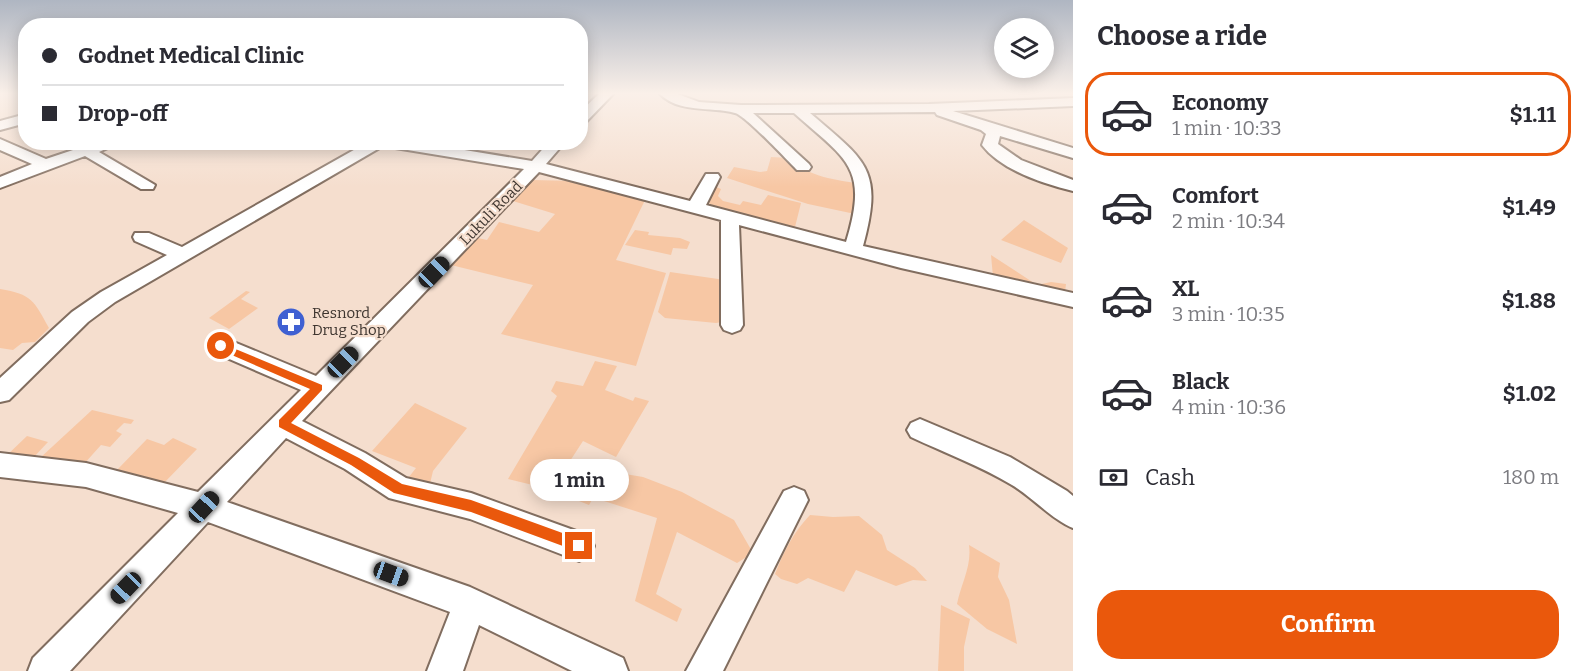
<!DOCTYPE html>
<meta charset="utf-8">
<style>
:root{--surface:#fff;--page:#f7f7f7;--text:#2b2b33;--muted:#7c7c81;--line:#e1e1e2;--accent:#ea580c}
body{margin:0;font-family:Bitter,serif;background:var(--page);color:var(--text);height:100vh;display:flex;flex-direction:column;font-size:22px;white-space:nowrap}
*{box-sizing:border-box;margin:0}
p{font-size:20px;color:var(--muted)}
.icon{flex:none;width:33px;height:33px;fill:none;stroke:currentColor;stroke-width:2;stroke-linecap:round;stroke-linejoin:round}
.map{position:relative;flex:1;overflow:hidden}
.details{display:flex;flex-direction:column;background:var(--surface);width:510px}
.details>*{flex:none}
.hud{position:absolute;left:18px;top:18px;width:570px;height:132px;border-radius:24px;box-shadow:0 3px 15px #0003;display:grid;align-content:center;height:132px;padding:0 24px;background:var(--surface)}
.buttons{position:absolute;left:994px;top:18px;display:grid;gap:12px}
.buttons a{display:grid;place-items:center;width:60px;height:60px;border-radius:50%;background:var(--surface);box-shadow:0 3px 15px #0003;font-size:30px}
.end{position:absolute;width:27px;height:27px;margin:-14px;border:8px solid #ea580c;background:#fff;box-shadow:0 0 0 3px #fff}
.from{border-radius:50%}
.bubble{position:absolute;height:42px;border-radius:21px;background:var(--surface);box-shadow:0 3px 15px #0003;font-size:20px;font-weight:700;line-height:42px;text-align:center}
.car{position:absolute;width:18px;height:36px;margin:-18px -9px;border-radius:8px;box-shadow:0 0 4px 2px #0007;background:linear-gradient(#222 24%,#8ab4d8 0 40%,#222 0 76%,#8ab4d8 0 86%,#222 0)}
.hud b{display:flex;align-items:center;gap:21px;height:57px;font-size:22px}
.hud b+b{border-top:2px solid var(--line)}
.hud i{width:15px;height:15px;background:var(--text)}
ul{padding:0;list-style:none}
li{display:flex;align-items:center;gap:18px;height:84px;margin:0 12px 9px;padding:0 12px;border:3px solid transparent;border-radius:24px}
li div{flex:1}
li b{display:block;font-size:22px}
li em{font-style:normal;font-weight:700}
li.current{border-color:var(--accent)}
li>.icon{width:54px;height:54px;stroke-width:1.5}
h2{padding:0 24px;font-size:27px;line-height:72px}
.pay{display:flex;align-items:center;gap:15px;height:66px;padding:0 24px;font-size:22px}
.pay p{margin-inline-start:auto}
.primary-button{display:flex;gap:12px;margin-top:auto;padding:12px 24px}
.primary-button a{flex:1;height:69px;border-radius:24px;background:var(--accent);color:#fff;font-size:24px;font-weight:700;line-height:69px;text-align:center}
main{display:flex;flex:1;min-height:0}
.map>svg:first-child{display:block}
</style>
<main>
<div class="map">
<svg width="1073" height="671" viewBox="0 0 1073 671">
<rect width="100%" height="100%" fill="#f5dece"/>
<path fill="#f7c7a4" d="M771,157l19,1c17,19 47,22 72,26l-7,30 -47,-10 -81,-26 7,-11 26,5 7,-1z
M533,180l43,1 70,17 -30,62 50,13 -30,93 -135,-32 32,-49 -82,-20 27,-27 9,2 12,-18 40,10 16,-18 -42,-13z
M714,186l7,3 -3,7 5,5 17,4 3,-4 18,4 7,-10 33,8 -6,24 -86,-22z
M1024,220l44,28 -7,15 -60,-23z
M635,230l14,2 -1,3 32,3 10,4 -3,7 -14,-1 -2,7 -46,-10z
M991,255l46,30 14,-3 15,2 -1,8 -72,-15z
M670,272l55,8 2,41 -11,2 -51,-5 -7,-6z
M0,289c32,5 34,12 49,39l-14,14 -13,1 -9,7 -13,-2z
M246,291l4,1 -9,7 17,9 -29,21 -20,-11z
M595,361l22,5 -12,24 28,11 2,-4 14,4 -33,56 -33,-16 -13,20 5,3 -10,17 31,12 -7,12 -40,-16 -41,-10 49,-83 -6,-5 5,-10 27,5z
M415,403l52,25 -34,43 -5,21 -27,-5 15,-19 -44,-17z
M92,410l42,10 -3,4 -7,-1 -8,8 6,3 -12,13 -9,-2 -17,19 -44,-6z
M27,436l21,6 -15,16 -30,1z
M173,438l24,11 -34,35 -46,-14 30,-31 17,6z
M619,473l24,4 39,15 52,28 19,33 -16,10 -60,-31 -21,62 26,15 -5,13 -42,-21 22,-83 -53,-17z
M810,515l23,2 26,-1 23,19 5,15 28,18 12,13 -14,-1 -17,6 -40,-16 -12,22 -36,-14 -11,6 -16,-5 -6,-5c9,-23 18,-41 35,-59z
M969,545l31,18 -2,14 11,23 8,44 -30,-15 -30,-25c4,-20 15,-38 12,-59z
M941,605l29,14 -6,28v24h-26z"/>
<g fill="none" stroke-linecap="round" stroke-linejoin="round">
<g stroke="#816d5f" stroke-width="4">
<path id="minor" d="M600,93h14l-29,30 -5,1v-12z
M659,93h16l24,9 42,3 188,-1 144,-6v8l-120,5 120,37v10l-73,-22 -2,8 23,16 52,20v11c-29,-7 -72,-21 -91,-46l4,-11 -5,-4 -44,-15 -2,-3 -125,1c56,48 74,56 53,133l210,47v14l-172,-39 -162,-43 4,100 -3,5 -8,3 -8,-3 -3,-5v-105l-182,-48 -237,249 63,32 41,25 65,15 119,43 4,10 -4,10 -11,5 -109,-42 -81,-21 -44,-29 -59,-31 -59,64 243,85 153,71 5,13h-56l-93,-46 -16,46h-36l23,-59 -242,-90 -138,149h-42l5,-13 145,-145 -92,-26 -86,-10v-24l86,10 112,29 103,-102 -88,-38 -3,-6 3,-6 8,-2 8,2 87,36 208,-207 -141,-23 -268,156 -27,20 -79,78 -9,2v-24l72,-66 29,-20 66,-37 -32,-14 -2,-4 2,-4h14l33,14 186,-105h48l116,19 17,-19h16l-19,22 144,37 16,-27h12l2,3 -14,28 140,37c23,-75 1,-82 -52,-129h-41l56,51 2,3 -2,3h-12c-10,-10 -52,-55 -62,-57 -25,-7 -56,1 -76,-20z
M26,114v9l-26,7v-9z
M0,139l46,20 51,-17h24l-22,10 56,33 -2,4h-12l-56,-33 -85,32v-11l32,-13 -32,-14z
M920,419l90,38 57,34 6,5v32c-19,-7 -41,-31 -61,-43 -31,-19 -67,-32 -101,-48l-4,-7 4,-7z
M794,487l10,4 4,9 -85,171h-37l98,-180z"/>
</g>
<use href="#minor" fill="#fff" fill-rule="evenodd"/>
</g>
<linearGradient id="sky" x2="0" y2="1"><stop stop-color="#afb6c2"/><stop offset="0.5" stop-color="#faf0e9"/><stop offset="1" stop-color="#faf0e9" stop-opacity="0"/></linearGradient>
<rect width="1073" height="187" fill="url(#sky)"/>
<path fill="#ea580c" d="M221,343l101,42v5l-31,33 68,35 43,26 69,16 108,39 5,2 2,5 -2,4 -5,2 -108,-40 -77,-19 -43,-28 -72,-38v-7l31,-31 -92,-40 -2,-3z"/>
<defs>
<g id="pharmacy-disc" transform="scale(1.5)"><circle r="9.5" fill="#3f60d2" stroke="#f5dece"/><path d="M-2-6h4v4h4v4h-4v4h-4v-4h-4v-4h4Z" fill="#fff"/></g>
</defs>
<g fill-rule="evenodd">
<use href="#pharmacy-disc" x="291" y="322"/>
</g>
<g text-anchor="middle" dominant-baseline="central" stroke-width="4.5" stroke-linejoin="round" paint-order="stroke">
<g font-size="15" fill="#3e352f" stroke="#f5dece">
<text transform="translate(491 213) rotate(-46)">Lukuli Road</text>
</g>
<g font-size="15" fill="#3e352f" stroke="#f5dece" text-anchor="start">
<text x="312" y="313">Resnord<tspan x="312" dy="17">Drug Shop</tspan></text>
</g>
</g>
</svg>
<div class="buttons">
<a><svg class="icon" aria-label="layers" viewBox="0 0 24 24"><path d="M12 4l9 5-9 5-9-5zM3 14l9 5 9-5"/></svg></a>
</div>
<i class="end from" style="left:221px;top:346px"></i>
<i class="end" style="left:579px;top:546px"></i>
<div class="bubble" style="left:530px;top:459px;width:99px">1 min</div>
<i class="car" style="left:434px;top:272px;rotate:45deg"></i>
<i class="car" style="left:343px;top:362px;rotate:45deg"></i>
<i class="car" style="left:204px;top:507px;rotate:43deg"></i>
<i class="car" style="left:391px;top:574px;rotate:110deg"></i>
<i class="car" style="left:126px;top:588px;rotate:224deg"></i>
<div class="hud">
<b><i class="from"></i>Godnet Medical Clinic</b>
<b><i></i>Drop-off</b>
</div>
</div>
<section class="details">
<h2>Choose a ride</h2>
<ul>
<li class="current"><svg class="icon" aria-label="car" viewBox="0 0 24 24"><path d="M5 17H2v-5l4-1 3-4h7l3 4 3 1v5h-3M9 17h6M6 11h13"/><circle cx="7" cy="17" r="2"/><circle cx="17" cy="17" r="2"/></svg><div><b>Economy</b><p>1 min · 10:33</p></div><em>$1.11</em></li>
<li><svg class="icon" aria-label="car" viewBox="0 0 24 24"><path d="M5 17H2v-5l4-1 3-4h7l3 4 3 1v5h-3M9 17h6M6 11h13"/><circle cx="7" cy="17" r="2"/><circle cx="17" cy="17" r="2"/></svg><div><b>Comfort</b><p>2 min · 10:34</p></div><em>$1.49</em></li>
<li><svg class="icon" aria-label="car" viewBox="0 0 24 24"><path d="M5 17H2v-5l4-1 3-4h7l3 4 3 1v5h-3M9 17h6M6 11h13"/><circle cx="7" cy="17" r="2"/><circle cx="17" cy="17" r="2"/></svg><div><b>XL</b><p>3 min · 10:35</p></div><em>$1.88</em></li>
<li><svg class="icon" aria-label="car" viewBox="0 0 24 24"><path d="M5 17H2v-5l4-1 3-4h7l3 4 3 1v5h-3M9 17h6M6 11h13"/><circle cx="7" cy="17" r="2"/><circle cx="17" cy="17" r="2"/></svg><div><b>Black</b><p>4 min · 10:36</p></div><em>$1.02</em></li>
</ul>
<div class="pay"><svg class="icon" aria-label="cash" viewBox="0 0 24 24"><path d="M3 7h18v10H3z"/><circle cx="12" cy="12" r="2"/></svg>Cash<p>180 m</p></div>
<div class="primary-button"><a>Confirm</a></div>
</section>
</main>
